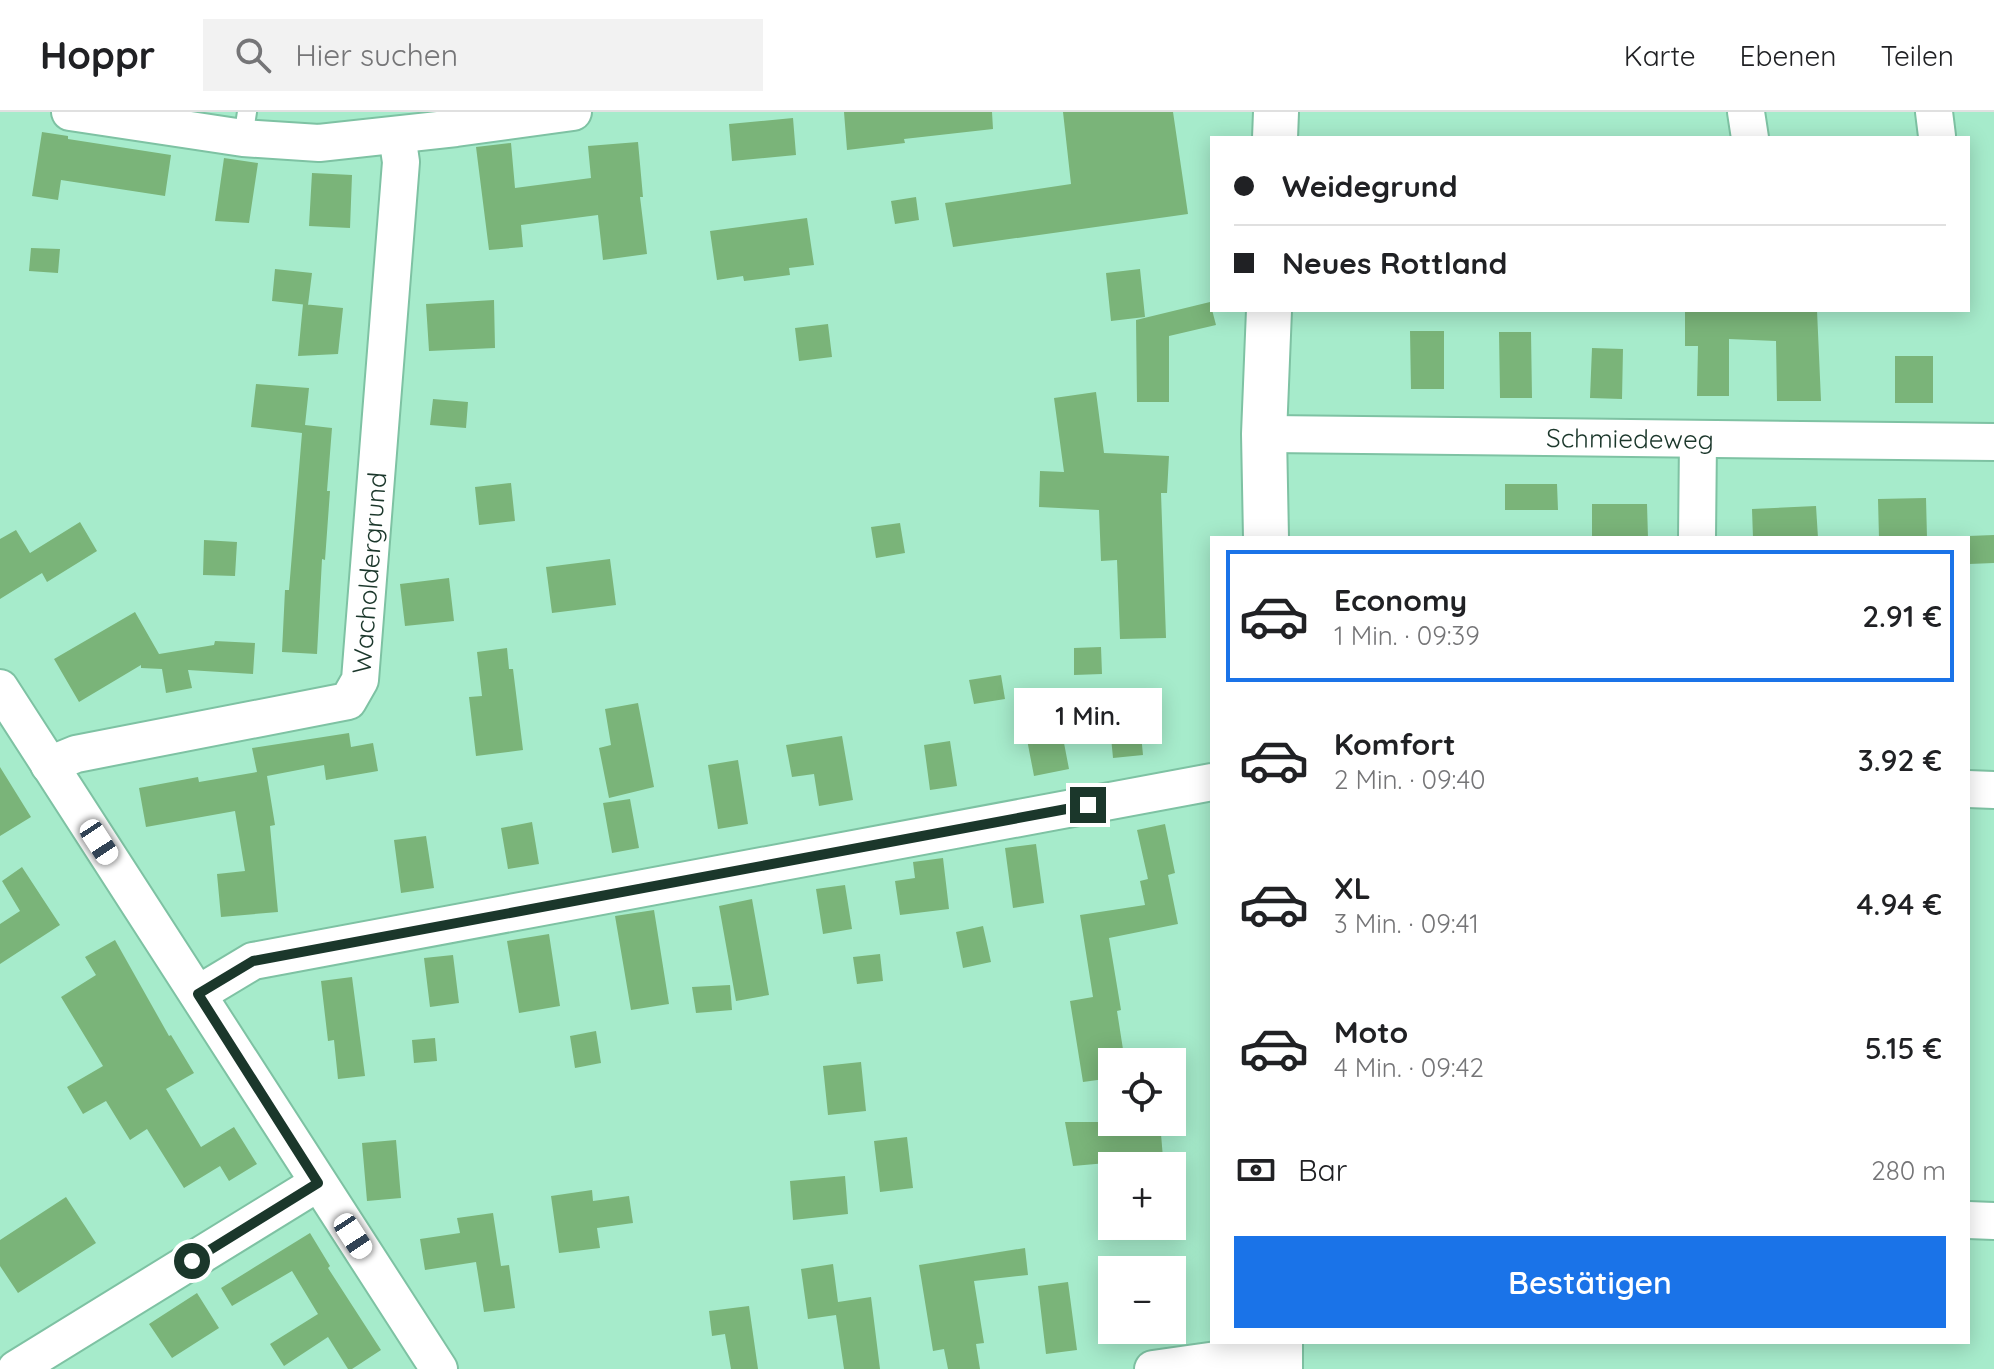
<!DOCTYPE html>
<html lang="de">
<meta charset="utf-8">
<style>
:root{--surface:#fff;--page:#f2f2f2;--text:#202124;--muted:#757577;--line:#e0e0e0;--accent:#1a73e8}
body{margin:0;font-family:Quicksand,sans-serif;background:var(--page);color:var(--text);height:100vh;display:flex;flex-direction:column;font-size:30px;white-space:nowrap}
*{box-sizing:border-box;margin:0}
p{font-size:26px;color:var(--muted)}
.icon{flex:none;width:44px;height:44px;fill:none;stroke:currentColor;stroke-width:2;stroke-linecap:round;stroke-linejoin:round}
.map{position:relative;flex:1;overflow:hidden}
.details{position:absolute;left:1210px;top:424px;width:760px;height:808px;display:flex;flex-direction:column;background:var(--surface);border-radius:0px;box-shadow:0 4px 20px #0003}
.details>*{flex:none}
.hud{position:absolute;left:1210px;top:24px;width:760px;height:176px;border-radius:0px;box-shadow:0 4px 20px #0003;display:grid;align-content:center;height:176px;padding:0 24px;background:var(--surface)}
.tools{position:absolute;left:1098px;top:936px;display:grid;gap:16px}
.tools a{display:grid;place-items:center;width:88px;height:88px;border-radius:0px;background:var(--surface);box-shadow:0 4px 20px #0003;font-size:40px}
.end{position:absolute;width:36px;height:36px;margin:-18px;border:10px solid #1b372b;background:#fff;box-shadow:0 0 0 4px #fff}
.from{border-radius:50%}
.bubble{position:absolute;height:56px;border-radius:0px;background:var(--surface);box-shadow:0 4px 20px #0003;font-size:26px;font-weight:600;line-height:56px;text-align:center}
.car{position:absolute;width:24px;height:48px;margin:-24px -12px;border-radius:10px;box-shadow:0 0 6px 2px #0007;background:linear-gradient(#fff 24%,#345 0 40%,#fff 0 76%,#345 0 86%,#fff 0)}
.hud b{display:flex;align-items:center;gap:28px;height:76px;font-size:30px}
.hud b+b{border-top:2px solid var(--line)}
.hud i{width:20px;height:20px;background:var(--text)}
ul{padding:14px 0 0;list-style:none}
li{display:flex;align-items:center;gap:24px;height:132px;margin:0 16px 12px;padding:0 8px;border:4px solid transparent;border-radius:0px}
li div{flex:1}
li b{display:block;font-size:30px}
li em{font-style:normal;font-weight:600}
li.on{border-color:var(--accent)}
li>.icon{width:72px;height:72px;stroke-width:1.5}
.pay{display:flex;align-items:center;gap:20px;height:88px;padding:0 24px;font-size:30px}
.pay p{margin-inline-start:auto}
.primary-button{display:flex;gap:16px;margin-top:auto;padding:16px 24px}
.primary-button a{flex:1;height:92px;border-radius:0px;background:var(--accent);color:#fff;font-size:32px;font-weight:600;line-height:92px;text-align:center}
header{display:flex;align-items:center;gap:48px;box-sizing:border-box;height:112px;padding:0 40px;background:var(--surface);border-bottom:2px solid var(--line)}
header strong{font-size:38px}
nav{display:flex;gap:44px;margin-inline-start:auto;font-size:28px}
.search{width:560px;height:72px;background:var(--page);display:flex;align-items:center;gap:20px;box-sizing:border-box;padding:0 28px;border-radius:0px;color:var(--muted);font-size:30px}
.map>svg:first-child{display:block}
</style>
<header>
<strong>Hoppr</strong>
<div class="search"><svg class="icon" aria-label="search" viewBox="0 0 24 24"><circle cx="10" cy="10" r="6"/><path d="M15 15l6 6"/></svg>Hier suchen</div>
<nav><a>Karte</a><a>Ebenen</a><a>Teilen</a></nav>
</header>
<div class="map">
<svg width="1994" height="1257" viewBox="0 0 1994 1257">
<rect width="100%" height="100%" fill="#a6ebcb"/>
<path fill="#7ab479" d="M844,0h148l1,17 -89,10 1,4 -58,7z
M1063,0h110l15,102 -235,33 -8,-44 126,-19z
M793,6l3,37 -64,6 -3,-37z
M42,20l26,4v3l103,16 -6,41 -104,-16 -3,20 -26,-4z
M638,30l5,55h-3l7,57 -44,6 -5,-45 -77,10 2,22 -34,3 -13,-103 35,-4 4,45 76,-10 -3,-32z
M224,46l34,5 -9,60 -34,-2z
M312,61l40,2 -2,53 -41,-2z
M916,85l3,23 -24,4 -4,-23z
M807,106l7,47 -25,3 1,7 -46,6 -1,-5 -26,4 -7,-49z
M31,136l29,1 -2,24 -29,-2z
M275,157l37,4 -4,32 -36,-4z
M1140,157l5,48 -34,4 -5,-48z
M494,188l1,48 -66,3 -3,-47z
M1210,190l6,23 -47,11v66h-32l-1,-82z
M303,192l40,4 -5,46 -40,2z
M1685,198h132l4,91h-44l-1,-60 -47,-2v57h-32l1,-50h-13z
M828,212l4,33 -33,4 -4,-33z
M1410,219h34v58h-33z
M1499,220h32l1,66h-32z
M1592,236l31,1 -1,50 -32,-1z
M1895,244h38v47h-38z
M256,272l53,4 -4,37 27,3 -5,63h3l-5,69 -3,-1 -5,95 -35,-2 3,-62h4l13,-157 -51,-6z
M1096,280l8,61 65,3 -2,37h-6l5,145 -46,1 -3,-79 -16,1 -2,-51 -60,-3 1,-36 24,1 -10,-74z
M433,287l35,3 -2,26 -36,-3z
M511,371l4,38 -36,4 -4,-38z
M1505,372h52l1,26h-53z
M1926,386l1,40h-48l-1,-39z
M1592,392h55l1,34h-56z
M1816,394l2,32h-65l-1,-29z
M80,410l17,29 -50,31 -5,-9 -42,26v-60l16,-9 14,23z
M900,411l5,30 -29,5 -5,-31z
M1994,423v28l-25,1 -1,-28z
M204,428l33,2 -2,34 -32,-1z
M610,447l6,46 -64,8 -6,-46z
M449,466l5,43 -49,5 -5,-42z
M135,500l24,42 55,-9 1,-4 40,2 -2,31 -65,-4 4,18 -26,5 -4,-24 -21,-1v-3l-62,37 -25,-43z
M1101,535l1,27 -28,1v-27z
M507,536l2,21h4l10,81 -47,6 -7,-59 13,-1 -5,-44z
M1001,563l4,24 -31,5 -5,-24z
M1055,584l14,73 -35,7 -14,-73z
M638,591l16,84 -45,11 -10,-50 12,-3 -6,-36z
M1138,592l5,51 -30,3 -5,-52z
M349,621l2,14 22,-4 5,28 -52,9 -2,-15 -57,11 8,49 -5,1 8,86 -57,5 -4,-43 28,-3 -10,-60 -89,16 -7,-39 59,-11 1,5 58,-10 -5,-24z
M842,624l11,64 -34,6 -5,-32 -22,3 -6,-32z
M950,629l7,45 -27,4 -6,-45z
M738,648l10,64 -30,5 -10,-64z
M0,655l31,50 -31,19z
M630,687l9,49 -27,5 -9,-50z
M532,710l7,42 -31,5 -7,-41z
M1165,712l10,49 -7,2 10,49 -69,14 12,72 -4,1 8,51h-13v16l-29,4 -13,-81 23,-4 -13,-82 65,-10 -5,-24 8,-2 -11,-49z
M426,724l8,52 -33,5 -7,-53z
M1036,732l8,59 -31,5 -8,-60z
M943,746l6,51 -49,6 -5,-34 20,-3 -2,-16z
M22,755l38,58 -60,39v-40l20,-13 -18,-30z
M845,773l7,44 -29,5 -7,-45z
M752,787l17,96 -33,6 -17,-95z
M654,798l15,94 -38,6 -16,-94z
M983,814l8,36 -28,6 -7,-36z
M549,822l11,72 -41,7 -12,-72z
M115,828l54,96 2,-1 23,38 -28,16 35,58 33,-20 23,37 -28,17 -9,-15 -36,22 -37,-59 -17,11 -24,-39 -23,13 -16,-27 36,-21 -42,-69 35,-22 -11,-18z
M880,842l3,27 -26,3 -4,-27z
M453,843l6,48 -29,4 -6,-49z
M352,865l13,99 -27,3 -4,-39 -6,1 -7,-60z
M730,873l2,25 -36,3 -4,-26z
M596,919l5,32 -26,5 -5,-32z
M435,926l2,23 -23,2 -2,-23z
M861,950l5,49 -38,4 -5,-49z
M1065,1010h95l3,36 -90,8z
M907,1025l6,51 -33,4 -6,-51z
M396,1028l5,58 -34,3 -5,-58z
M845,1064l3,38 -55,6 -3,-39z
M592,1078l1,11 36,-5 4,27 -36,5 3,20 -41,5 -8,-57z
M66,1085l30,46 -78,50 -18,-27v-26z
M493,1101l8,53 8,-1 6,43 -31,4 -8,-50 -51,8 -5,-31 40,-6 -3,-15z
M310,1121l20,33 -2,2 53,82 -29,19h-4l-20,-32 -44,29 -14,-22 48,-30 -26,-43 -60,35 -11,-18z
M1025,1136l3,27 -54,6 10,62 -8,1 4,25h-32l-4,-20 -11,2 -14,-86z
M833,1152l5,38 33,-5 9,72h-36l-8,-54 -28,4 -7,-50z
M1068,1170l9,68 -31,4 -8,-68z
M197,1181l22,35 -47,30 -23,-34z
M749,1194l9,63h-27l-6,-35 -13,2 -3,-25z"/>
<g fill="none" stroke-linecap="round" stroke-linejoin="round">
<g stroke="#7ec2a3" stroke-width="22">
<path id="lane" d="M243,26l4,-26"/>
</g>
<g stroke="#7ec2a3" stroke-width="40">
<g id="street">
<path d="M70,0l173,26 76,5 137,-15 117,-16"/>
<path d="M1746,0l4,26"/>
<path d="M1934,0l3,24"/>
<path id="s1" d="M1264,322l730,8"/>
<path d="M1697,426l1,-98"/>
<path d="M0,576l439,681"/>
<path id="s2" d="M49,653l27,-11 272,-53 12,-21 41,-518 -4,-27"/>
<path d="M1968,677l26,1"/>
<path d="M198,882l55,-33 959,-179"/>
<path d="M1968,1108l26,1"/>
<path d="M16,1257l302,-186"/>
<path d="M1153,1257l127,-18"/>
</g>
</g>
<g stroke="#7ec2a3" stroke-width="48">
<path id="primary" d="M1275,26l1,-26
M1266,426l-2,-104 5,-124
M1280,1230v27"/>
</g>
<use href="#lane" stroke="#fff" stroke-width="18"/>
<use href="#street" stroke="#fff" stroke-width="36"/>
<use href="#primary" stroke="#fff" stroke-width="44"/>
</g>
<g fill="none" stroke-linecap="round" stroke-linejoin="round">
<path stroke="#1b372b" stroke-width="10" d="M192,1149l126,-78 -120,-189 55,-33 835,-156"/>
</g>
<g text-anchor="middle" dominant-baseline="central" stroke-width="6" stroke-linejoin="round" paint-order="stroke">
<g font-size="26" fill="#1b372b" stroke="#b3f8d8">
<text stroke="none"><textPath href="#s1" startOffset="366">Schmiedeweg</textPath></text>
<text stroke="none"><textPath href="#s2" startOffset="438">Wacholdergrund</textPath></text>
</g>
</g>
</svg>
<div class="tools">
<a><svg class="icon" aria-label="locate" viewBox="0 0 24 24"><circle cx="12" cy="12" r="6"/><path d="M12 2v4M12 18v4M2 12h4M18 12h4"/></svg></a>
<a>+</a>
<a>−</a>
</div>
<i class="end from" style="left:192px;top:1149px"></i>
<i class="end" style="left:1088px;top:693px"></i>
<div class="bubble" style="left:1014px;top:576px;width:148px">1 Min.</div>
<i class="car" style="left:99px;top:730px;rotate:147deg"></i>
<i class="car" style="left:353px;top:1124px;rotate:147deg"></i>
<div class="hud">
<b><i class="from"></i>Weidegrund</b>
<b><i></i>Neues Rottland</b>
</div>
<section class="details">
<ul>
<li class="on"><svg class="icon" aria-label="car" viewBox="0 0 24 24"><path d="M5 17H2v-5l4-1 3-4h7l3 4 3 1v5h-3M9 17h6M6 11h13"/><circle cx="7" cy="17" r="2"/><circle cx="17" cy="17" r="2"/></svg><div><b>Economy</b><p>1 Min. · 09:39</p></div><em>2.91 €</em></li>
<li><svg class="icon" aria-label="car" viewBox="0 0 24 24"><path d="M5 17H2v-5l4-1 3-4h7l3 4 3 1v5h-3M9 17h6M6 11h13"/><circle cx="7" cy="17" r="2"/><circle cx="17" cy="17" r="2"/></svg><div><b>Komfort</b><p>2 Min. · 09:40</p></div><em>3.92 €</em></li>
<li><svg class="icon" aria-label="car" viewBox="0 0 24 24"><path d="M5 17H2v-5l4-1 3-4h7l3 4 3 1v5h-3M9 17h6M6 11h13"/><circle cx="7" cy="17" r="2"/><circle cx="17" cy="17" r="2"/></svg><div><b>XL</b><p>3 Min. · 09:41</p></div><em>4.94 €</em></li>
<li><svg class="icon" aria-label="car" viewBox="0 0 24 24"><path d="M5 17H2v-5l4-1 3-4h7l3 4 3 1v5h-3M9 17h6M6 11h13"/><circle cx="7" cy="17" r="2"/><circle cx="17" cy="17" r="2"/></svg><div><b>Moto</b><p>4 Min. · 09:42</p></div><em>5.15 €</em></li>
</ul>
<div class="pay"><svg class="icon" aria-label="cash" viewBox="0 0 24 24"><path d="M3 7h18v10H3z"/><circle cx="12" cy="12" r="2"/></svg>Bar<p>280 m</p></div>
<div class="primary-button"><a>Bestätigen</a></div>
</section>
</div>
